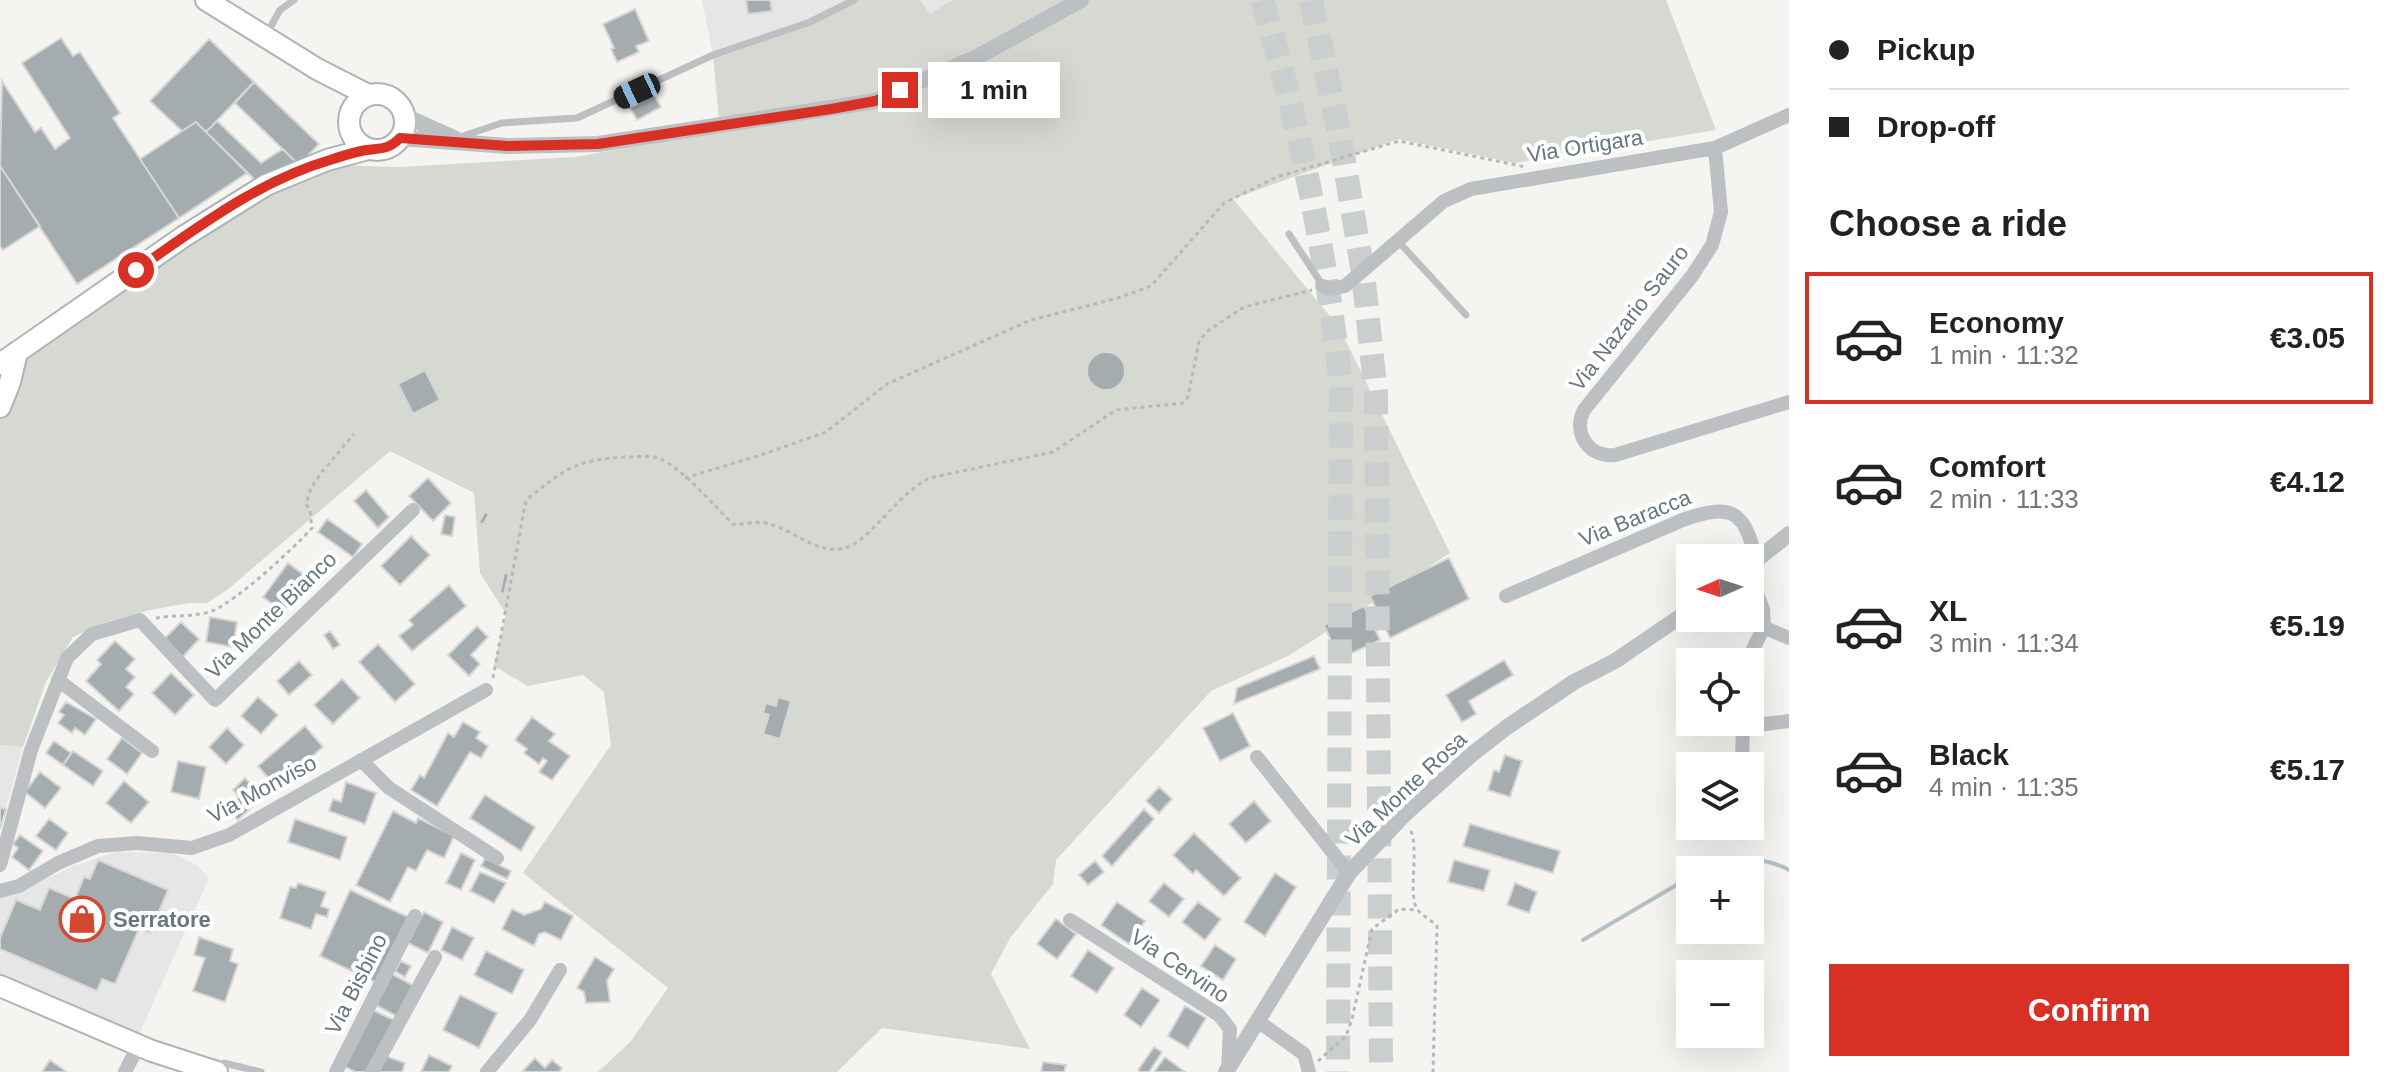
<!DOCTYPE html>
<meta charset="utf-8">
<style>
:root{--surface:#fff;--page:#f2f2f2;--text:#222;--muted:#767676;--line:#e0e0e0;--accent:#d93025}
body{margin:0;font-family:Arial,sans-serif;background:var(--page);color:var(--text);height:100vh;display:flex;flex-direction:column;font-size:30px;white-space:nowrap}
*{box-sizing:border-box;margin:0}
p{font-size:26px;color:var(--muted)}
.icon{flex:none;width:44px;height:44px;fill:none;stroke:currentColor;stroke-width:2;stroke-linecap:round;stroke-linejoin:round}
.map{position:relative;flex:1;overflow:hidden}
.side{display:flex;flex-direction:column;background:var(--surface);width:600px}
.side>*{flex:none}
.top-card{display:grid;align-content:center;height:176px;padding:0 40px;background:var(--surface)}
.needle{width:52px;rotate:267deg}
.controls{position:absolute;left:1676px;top:544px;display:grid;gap:16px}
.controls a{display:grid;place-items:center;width:88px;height:88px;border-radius:0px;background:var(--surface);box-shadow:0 8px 32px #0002;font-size:40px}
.end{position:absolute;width:36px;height:36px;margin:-18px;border:10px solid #d93025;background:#fff;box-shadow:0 0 0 4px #fff}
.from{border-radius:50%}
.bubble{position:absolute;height:56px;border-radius:0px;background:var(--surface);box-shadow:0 8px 32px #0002;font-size:26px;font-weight:800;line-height:56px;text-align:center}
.car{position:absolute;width:24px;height:48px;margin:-24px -12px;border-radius:10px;box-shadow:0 0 6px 2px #0007;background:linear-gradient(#222 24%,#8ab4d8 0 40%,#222 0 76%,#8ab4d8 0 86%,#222 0)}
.top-card b{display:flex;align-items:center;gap:28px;height:76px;font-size:30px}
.top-card b+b{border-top:2px solid var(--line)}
.top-card i{width:20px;height:20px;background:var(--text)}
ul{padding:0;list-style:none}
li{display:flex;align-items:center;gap:24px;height:132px;margin:0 16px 12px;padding:0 24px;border:4px solid transparent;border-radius:0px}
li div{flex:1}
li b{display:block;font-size:30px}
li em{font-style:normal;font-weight:800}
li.current{border-color:var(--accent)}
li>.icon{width:72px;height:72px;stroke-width:1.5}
h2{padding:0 40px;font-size:36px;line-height:96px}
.primary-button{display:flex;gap:16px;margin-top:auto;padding:16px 40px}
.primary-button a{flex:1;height:92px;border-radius:0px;background:var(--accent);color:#fff;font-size:32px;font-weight:800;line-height:92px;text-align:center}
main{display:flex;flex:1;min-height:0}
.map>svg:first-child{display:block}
</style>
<main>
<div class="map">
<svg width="1789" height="1072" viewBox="0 0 1789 1072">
<rect width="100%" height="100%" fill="#f5f4f1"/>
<path fill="#e5e6e5" d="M702,0h152l-45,22 -96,33z
M920,0h33l-24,15z
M0,745l23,2 -23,82z
M116,852l56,1 25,12 12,13 -72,161 -137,-57v-92l11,6 62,-30z"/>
<path fill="#d5d9d1" d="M854,0h66l10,14 23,-14h713l50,130 -201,33 -117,-24 -165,60 106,128 111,226 -160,102 -79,36 -155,169 -3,24 -43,54 -19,36 39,75 -148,-21 -45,44h-239l33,-31 37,-53 -145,-115 88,-128 -7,-53 -21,-17 -55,11 -34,-20 12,-52 -26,-41 -6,-80 -84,-42 -163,139 -20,13h-18l-39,7 -44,12 -33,15 -27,45 -23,65 -23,-2v-369l32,-29 241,-158 60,-24 66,2 177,-10 144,-26 -7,-76 96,-33z"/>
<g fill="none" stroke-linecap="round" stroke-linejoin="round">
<path stroke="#b4c1c4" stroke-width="4" d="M1702,870c27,-12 60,-15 87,0
M1583,940l107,-63"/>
</g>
<path fill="#a4acb0" stroke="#d6d6d4" stroke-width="2" d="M746,0h24l2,11 -24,3z
M635,9l14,32 -13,5 3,6 -22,10 -6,-13 3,-1 -11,-24z
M61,38l12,18 7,-4 40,61 -7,5 66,100 -102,66 -77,-118 2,-85 33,51 6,-4 14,21 15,-11 -48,-75z
M209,39l45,43 -48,50 -10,-10 -14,9 -32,-30z
M254,82l65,62 -20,21 -64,-62z
M654,95l7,12 -24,13 -7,-12z
M217,121l44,42 22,-14 16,16 -42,17 -51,-50z
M196,122l51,51 -68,45 -39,-59z
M0,166l40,60 -37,24 -3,-4z
M1087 371a19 19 0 1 1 38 0a19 19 0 1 1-38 0Z
M425,370l15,30 -27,14 -15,-30z
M428,478l23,25 -18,18 -24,-25z
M366,490l23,27 -11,11 -24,-27z
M485,512l4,2 -6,11 -4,-3z
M445,515l10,2 -3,19 -11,-2z
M327,519l35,25 -9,13 -35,-25z
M411,536l19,19 -30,30 -19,-19z
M1449,558l20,41 -79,39 -20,-42z
M288,563l20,15 -25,34 -20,-15z
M504,573l5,1 -5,20 -4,-1z
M449,585l17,21 -54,45 -13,-15 14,-11 -4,-5z
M1364,606l16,34 -41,19 -15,-34z
M210,617l27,5 -4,25 -27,-5z
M181,622l18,17 -18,20 -19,-18z
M477,626l11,11 -17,18 9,9 -11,12 -21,-21z
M330,631l10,14 -7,4 -9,-14z
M115,641l20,18 -9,10 9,8 -9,10 8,7 -15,17 -33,-30 15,-17 -4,-4z
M378,644l37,40 -20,18 -36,-40z
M1314,656l6,13 -86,35 3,-16z
M1504,660l9,15 -44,26 7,13 -14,8 -16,-27z
M299,661l13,14 -23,20 -12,-14z
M171,673l23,22 -19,20 -23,-22z
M342,679l18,19 -27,26 -19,-19z
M258,697l20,18 -17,19 -20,-18z
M778,697l13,4 -11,38 -17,-5 6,-19 -6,-2 3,-10 10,3z
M66,702l30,17 -11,16 -10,-7 -3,5 -14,-10 6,-8 -5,-3z
M1233,713l17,33 -30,15 -17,-33z
M532,717l23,17 -6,7 21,15 -18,24 -13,-8 8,-11 -4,-3 -4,6 -15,-11 3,-4 -12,-9z
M463,722l17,10 -4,6 12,8 -7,12 -11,-6 -33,54 -26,-16 9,-15 4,3 24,-45 6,4z
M305,726l18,21 -47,40 -18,-21z
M227,728l17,17 -18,19 -17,-17z
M122,738l20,15 -15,21 -20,-15z
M54,741l17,12 -8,12 -17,-12z
M73,751l30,20 -10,15 -30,-21z
M1505,755l17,6 -12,36 -22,-7 6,-20 5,2z
M178,761l28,6 -7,32 -28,-7z
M40,772l21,16 -16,20 -20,-16z
M245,778l17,19 -24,23 -11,-12 12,-11 -6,-7z
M124,781l25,21 -18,21 -25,-20z
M346,782l30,11 -11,31 -36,-13 4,-12 8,3z
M1159,787l13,12 -13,14 -13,-12z
M485,795l50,32 -14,24 -51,-33z
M1254,801l17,20 -25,22 -17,-19z
M0,808l6,1 -6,20z
M1144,809l10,10 -42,47 -10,-10z
M393,811l23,12 2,-5 36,18 -10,22 -17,-8 -11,21 -8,-4 -18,35 -34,-17z
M49,819l19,14 -12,17 -20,-14z
M295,819l52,18 -7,23 -52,-18z
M1470,824l90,27 -7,22 -90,-27z
M1194,833l47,45 -17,18 -28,-26 -3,4 -20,-19z
M20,835l23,16 -14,19 -17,-13 6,-9 -5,-4z
M461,853l14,7 -14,30 -15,-7z
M485,858l26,13 -4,8 -26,-13z
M98,860l70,30 -18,43 -11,-4 -24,55 -13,-5 -5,12 -97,-42v-11l16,-38 24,10 9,-22 26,11 9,-22 6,2z
M1454,860l36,10 -6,21 -36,-9z
M1095,861l9,11 -16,13 -9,-10z
M480,872l26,11 -12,20 -24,-12z
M1275,873l21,14 -31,49 -21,-14z
M298,883l28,9 -5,14 8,3 -2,8 -11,-3 -5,15 -31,-11 10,-31 6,1z
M1164,883l20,16 -15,18 -20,-16z
M1515,883l22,9 -8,21 -22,-8z
M350,890l58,27 -31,66 -57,-27z
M545,902l28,14 -12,24 -16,-8 -6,2 -5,12 -32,-17 10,-20 12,6 17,-6z
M1117,902l28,19 -16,23 -28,-19z
M1198,902l23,17 -16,21 -23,-18z
M424,912l19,10 -15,31 -20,-10z
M1056,919l20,15 -19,25 -20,-15z
M452,927l22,11 -12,22 -21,-10z
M199,937l34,12 -3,12 8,3 -13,38 -32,-11 12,-33 -11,-3z
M1215,945l21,14 -13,21 -22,-14z
M1088,950l26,18 -17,25 -26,-17z
M486,951l38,19 -12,24 -38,-19z
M595,957l19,12 -7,12 3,21 -24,1 -2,-11 -7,-4z
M401,961l10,5 -6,11 -10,-6z
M392,974l22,12 -16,31 -22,-12z
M1142,988l18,12 -19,27 -17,-12z
M460,995l37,18 -18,35 -36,-18z
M1185,1006l21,12 -18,30 -20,-12z
M370,1009l24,11 -26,52h-13l-13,-7z
M1154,1047l8,5 -13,20h-8l-3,-2z
M383,1055l22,8 -3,9h-26z
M429,1055l23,11 -3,6h-28z
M1165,1057l20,15h-31z
M535,1058l10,10 7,-8 10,8 -3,4h-37z
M50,1060l17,12h-25z
M1043,1062l23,3 -2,7h-23z"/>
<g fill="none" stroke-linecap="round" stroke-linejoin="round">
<path stroke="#cacecf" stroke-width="24" stroke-dasharray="24 12" stroke-linecap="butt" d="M1262,0c38,127 64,254 79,386l-3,686
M1311,0l29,137 23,136 13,122 5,677"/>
<g stroke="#adb3b6" stroke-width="24">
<path id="primary" d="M206,0l111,69 51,26
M349 122a28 28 0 1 1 56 0a28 28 0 1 1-56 0Z
M0,364l183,-127 83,-52 61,-25 41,-11
M0,407l10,-25 7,-30
M0,986l152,65 65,21"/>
</g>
<path stroke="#b6b9bb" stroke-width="3" stroke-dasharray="4 4" stroke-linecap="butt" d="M685,478l76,-23 65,-23 61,-48 144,-64 87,-22 33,-12 73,-83 53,-26 122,-36 127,26
M156,618c17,-3 40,-1 56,-7 26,-11 80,-61 100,-83l-2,-17 -4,-7 5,-16 10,-15 33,-39
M493,678l33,-178c41,-32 48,-40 101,-43 10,0 21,-2 31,1 25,10 55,47 75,66 12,1 25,-4 37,0 30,9 59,41 90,16 24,-20 42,-47 69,-62l124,-26 63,-42 67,-7 5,-6 11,-55 7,-10 38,-25 68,-17
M1411,831c8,21 -3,63 6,78 4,6 14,11 20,17l-4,146
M1318,1061l28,-25 6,-17 20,-90 27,-20 18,1"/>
<path stroke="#bcc0c3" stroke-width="7" d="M266,35l14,-25 14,-10
M457,138l45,-15 75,-5 136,-63 97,-33 44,-22
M1289,234l34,52
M1397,240l69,75
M218,1068l6,-5 37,9"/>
<path stroke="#bcc0c3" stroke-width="14" d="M1715,148l6,64 -9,33 -20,31 -108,134c-12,23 5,48 31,45l174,-53
M1323,286l7,3 15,-3 99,-85 27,-12 244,-41 74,-33
M1750,577l13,32 1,18
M1506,596l179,-77c48,-16 59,-8 71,40
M1741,618l48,20
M1750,663l3,-14 11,-22
M58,680l94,71
M1743,727l46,-6
M1257,757l92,116
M361,760l28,28 108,70
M1742,766l1,-44
M0,865l31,-115 36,-92 25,-24 48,-14 75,80 198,-190
M0,891l19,-5 39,-23 40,-17 39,-3 55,5 37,-13 257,-145
M1070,920l149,95 11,14 -2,40
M1259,1022l45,32 5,18
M125,1072l8,-16
M336,1072l79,-156
M372,1072l63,-115
M487,1072l43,-52 30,-50"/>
<path stroke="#bcc0c3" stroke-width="16" d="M405,116l49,22
M400,138l108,8 90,-2 277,-43 102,-44 104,-57
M1750,565l39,-31
M1226,1072l123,-199 56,-59 66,-59 36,-28 67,-45 41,-21 75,-51"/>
<use href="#primary" stroke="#fff" stroke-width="20"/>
</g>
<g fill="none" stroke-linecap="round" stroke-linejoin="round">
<path stroke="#d93025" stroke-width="10" d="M136,270c61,-42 122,-89 194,-110 12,-4 25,-8 36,-10 15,-2 22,0 34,-12l108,8 90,-2 233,-35 44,-8 25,-11"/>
</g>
<defs>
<g id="shop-ring" transform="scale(2.3)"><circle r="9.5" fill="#fff" stroke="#d44832" stroke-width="1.5"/><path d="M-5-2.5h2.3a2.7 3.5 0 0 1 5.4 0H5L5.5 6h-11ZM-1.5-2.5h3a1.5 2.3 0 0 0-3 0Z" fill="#d44832"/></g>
</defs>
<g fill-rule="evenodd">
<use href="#shop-ring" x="82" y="919"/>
</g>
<g text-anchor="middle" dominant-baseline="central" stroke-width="8" stroke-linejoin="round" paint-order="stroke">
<g font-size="22" fill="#667780" stroke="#fff">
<text transform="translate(1585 146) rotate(-9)">Via Ortigara</text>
<text transform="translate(1629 318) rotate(-52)">Via Nazario Sauro</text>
<text transform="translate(1635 518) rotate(-22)">Via Baracca</text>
<text transform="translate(271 615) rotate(-44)">Via Monte Bianco</text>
<text transform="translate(262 789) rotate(-28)">Via Monviso</text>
<text transform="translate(1406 789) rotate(-43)">Via Monte Rosa</text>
<text transform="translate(1180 966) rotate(34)">Via Cervino</text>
<text transform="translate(356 984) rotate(-63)">Via Bisbino</text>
</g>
<g font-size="22" font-weight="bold" fill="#667780" stroke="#fff" text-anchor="start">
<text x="113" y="919">Serratore</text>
</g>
</g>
</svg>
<div class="controls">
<a><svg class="needle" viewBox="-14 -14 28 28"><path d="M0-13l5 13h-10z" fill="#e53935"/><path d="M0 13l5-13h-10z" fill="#767676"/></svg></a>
<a><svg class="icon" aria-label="locate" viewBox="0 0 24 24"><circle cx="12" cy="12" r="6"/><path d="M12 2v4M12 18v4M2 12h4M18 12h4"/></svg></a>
<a><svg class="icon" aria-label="layers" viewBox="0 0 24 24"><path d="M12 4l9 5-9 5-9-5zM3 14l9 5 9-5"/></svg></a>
<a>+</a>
<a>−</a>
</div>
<i class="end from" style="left:136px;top:270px"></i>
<i class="end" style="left:900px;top:90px"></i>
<div class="bubble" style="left:928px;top:62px;width:132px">1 min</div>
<i class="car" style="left:637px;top:91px;rotate:245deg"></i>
</div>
<section class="side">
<div class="top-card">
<b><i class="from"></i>Pickup</b>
<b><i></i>Drop-off</b>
</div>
<h2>Choose a ride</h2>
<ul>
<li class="current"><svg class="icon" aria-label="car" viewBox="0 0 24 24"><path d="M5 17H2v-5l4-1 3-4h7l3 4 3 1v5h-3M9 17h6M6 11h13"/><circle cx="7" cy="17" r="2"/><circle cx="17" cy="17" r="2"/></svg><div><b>Economy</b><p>1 min · 11:32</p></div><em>€3.05</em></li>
<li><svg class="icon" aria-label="car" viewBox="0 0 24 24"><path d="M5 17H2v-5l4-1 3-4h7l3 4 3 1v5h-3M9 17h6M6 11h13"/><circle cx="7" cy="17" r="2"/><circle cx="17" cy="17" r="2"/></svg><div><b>Comfort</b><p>2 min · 11:33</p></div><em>€4.12</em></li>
<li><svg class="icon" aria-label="car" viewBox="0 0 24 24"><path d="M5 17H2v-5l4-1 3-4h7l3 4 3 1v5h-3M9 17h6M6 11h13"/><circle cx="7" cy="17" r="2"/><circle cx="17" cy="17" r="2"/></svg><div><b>XL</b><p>3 min · 11:34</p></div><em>€5.19</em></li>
<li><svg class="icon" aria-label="car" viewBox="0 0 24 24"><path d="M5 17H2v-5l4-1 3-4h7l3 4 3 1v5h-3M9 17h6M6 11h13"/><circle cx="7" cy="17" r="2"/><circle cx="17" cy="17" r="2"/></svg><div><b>Black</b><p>4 min · 11:35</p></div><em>€5.17</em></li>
</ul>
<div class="primary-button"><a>Confirm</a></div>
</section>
</main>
